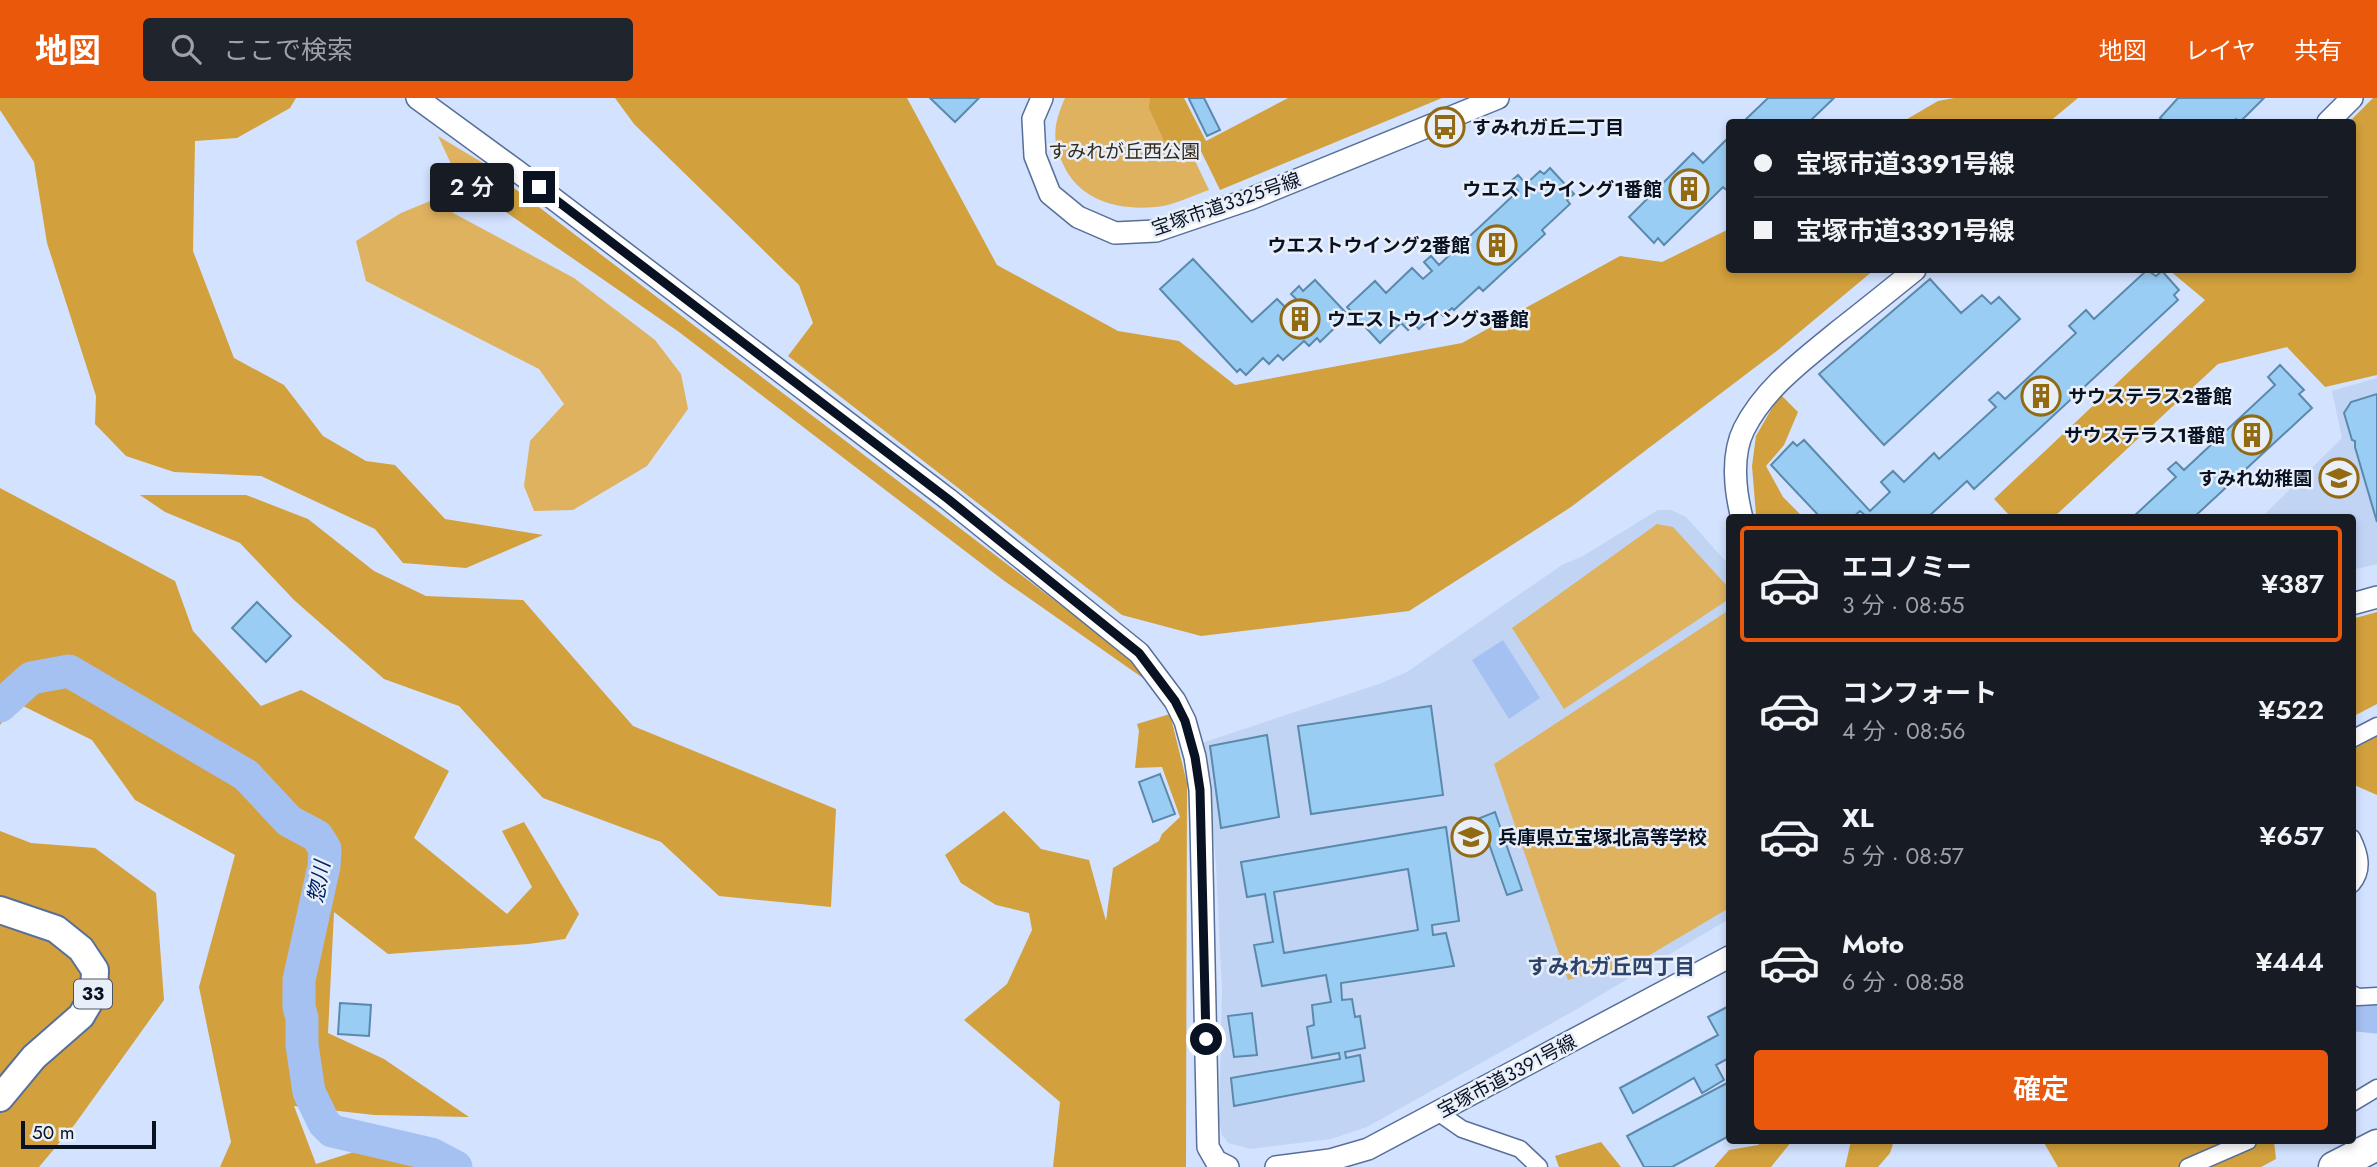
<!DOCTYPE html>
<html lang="ja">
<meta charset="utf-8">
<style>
:root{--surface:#171b24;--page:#20242c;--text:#f1f3f6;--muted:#9ea1a6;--line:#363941;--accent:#ea580c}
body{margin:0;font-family:Jost,"Noto Sans JP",sans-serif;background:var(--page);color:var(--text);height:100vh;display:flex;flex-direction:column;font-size:26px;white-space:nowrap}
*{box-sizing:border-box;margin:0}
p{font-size:23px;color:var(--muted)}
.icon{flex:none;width:38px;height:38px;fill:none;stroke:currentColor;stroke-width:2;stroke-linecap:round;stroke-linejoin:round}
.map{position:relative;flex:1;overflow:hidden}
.drawer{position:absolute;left:1726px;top:416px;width:630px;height:630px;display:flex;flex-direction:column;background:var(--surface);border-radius:7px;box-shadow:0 4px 10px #0003}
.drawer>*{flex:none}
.top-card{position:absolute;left:1726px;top:21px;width:630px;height:154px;border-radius:7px;box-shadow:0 4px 10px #0003;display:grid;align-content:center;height:154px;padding:0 28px;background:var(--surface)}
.scale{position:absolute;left:21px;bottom:18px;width:135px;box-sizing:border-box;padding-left:7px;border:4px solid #091223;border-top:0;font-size:19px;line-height:24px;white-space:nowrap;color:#091223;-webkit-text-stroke:5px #e9eff9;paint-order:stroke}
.end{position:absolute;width:32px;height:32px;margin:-16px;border:9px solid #091223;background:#fff;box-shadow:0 0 0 4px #fff}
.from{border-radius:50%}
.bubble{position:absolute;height:49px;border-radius:7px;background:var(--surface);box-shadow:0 4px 10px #0003;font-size:23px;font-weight:600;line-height:49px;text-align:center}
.top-card b{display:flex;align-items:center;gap:24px;height:66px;font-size:26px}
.top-card b+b{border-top:2px solid var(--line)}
.top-card i{width:18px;height:18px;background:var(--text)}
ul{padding:12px 0 0;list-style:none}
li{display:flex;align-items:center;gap:21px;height:116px;margin:0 14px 10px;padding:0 14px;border:4px solid transparent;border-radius:7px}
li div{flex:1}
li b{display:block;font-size:26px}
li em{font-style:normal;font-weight:600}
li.on{border-color:var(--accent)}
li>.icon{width:63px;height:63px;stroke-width:1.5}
.action{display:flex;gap:14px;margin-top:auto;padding:14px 28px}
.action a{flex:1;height:80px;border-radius:7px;background:var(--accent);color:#fff;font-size:28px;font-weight:600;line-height:80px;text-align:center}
header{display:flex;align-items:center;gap:42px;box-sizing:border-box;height:98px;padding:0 35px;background:var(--accent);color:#fff}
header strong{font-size:33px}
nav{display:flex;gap:38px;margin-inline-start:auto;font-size:24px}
.search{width:490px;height:63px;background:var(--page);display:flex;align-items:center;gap:18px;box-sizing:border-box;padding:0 24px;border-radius:7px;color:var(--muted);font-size:26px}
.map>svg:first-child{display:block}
</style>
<header>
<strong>地図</strong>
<div class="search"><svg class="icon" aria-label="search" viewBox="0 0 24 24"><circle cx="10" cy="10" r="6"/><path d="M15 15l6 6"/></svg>ここで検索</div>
<nav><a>地図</a><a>レイヤ</a><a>共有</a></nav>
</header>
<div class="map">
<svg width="2377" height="1069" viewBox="0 0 2377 1069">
<rect width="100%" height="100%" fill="#d2e2ff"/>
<path fill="#c1d4f4" d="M2377,280v186l-25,6v-52h-91l81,-80 -10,-47z
M1658,412h13l15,7 43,48v354l-152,90 -210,118 -36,12 -81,10 -22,-6 -6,-8 -3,-13 3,-132 -6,-126 -8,-95 -6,-26 177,-59 28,-12 155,-107 21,-9z"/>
<path fill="#dfb25f" d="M1065,0h100l44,92c-15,5 -31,13 -46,16 -39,6 -83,-3 -100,-42 -12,-25 -9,-41 2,-66z
M438,38l45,27 -30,50 121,65 81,62 26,34 7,35 -41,57 -74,44 -39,1 -10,-25 6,-45 34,-37 -25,-35 -173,-88 -10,-40 45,-28 34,-14 17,-33z
M1657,426l16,3 56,61v11l-165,110 -52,-81z
M1729,512v298l-108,64 -28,1 -25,7 -74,-216z"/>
<path fill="#d2a03c" d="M0,0h296l-6,10 -53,30 -42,3 -2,110 41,107 50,27 39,51 43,25 29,4 50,54 98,16 -77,33 -63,-5 -28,-34 -114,-53 -87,-4 -48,-16 -31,-32 1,-28 -49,-153 -13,-81 -34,-52z
M615,0h292l90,167 121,66 61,10 56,44 227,-42 158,-87 42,6 67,-33v41h145l-96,80 -207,157 -162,104 -208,25 -79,-21 -334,-259 25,-33 -14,-38 -165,-161z
M1150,0h34l22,43 82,-43h154l-222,92 -22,-45 -26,13 -23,-50z
M1954,0h124l-29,24h-147l36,-21z
M2373,0h4v277l-52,12 -38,-40 -69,17 -165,154h-41l-18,-19 211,-199 -36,-30h183v-148h-3z
M498,78l623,475 29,32 -147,-103 -324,-248 -179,-124 -13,-23z
M1780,296l18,18 -14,33 -18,21 17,31 21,21h-46l-2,-3 -4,-49 4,-30z
M0,390l175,93 18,50 68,75 40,-16 148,81 -35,67 93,76 25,-27 -30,-56 22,-9 55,92 -14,25 -37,5 -140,10 -54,-42 -6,121 56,26 85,58 -95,-2 -80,-9 22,58 47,-15 50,12 13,6h-206l11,-25 -32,-155 36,-132 -100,-55 -43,-60 -75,-37 -17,22z
M140,397h106l62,24 66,52 52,25 97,4 110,126 203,83 -5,98 -112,-11 -58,-54 -118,-44 -84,-92 -75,-27 -90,-79 -54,-57 -75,-31z
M2377,514v92l-25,13v-98z
M1170,616l17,69 -1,384h-133l7,-65 -96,-82 43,-36 25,-54 -3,-17 -33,-8 -35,-22 -16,-28 59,-44 37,38 48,11 17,61 7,-53 46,-27 3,-7 18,-17 -18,-50 -27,1 4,-37 -2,-7z
M2377,638v59l-25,-11v-34z
M0,733l31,12 64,5 61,45 8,107 -89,124 -36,43h-39z
M1762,1043h30l-21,26h-57l15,-17 29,-5z
M1851,1043h43l-4,12 -12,14h-33z
M2043,1043h231l2,18 -15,8h-203z
M1601,1044l20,25h-62l-4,-11z"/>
<path fill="#a5c1f2" d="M1503,542l37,58 -31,21 -37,-59z"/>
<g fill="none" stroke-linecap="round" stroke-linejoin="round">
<path stroke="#a5c1f2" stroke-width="33" d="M0,608l31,-28 38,-7 177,104 43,46 28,15 8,13 -1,17 -25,114v27l3,11v27l7,47 15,31 8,8 99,23 25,13
M2352,913l5,4 20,2"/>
</g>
<path fill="#9acdf4" stroke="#5b89ab" stroke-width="2" fill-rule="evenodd" d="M930,0h49l-24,24z
M1191,0h13l16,32 -13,6 -18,-37z
M1768,0h66l-25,24h-66z
M2178,0h86l-24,24 -4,-3 -3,3h-68l-5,-4z
M1729,39v55l-6,-5 -59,58 -6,-7 -4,5 -25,-26 64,-64 10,10z
M1550,70l24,26 -7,6 3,4 -28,26 3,4 -62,57 -4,-4 -25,23 -2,-2 -9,8 -5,-5 -19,18 -5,-5 -6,6 -7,-7 -21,20 -33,-36 28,-26 11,12 26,-25 11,11 9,-8 -8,-9 7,-6 8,9 79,-74 -8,-9 8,-7 8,9 14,-13 4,3z
M1193,161l59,63 25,-23 11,11 10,-9 -7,-7 8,-8 4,5 12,-11 33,35 -28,27 -3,-4 -8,8 -5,-5 -21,19 -5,-5 -9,9 -6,-6 -17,17 -6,-6 -3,3 -77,-83z
M2147,172l9,6 6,-5 17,19 -5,5 4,5 -204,189 -7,-8 -40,37h-65l3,-3 -5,-4 -8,7h-31l-50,-53 22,-23 4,4 7,-6 66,71 20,-19 -9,-10 12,-11 11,11 30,-29 5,6 57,-52 -7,-7 9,-8 7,7 71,-66 -7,-7 17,-16 8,9z
M1930,181l31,34 21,-18 9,9 8,-7 21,22 -136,126 -65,-71z
M2280,267l24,25 -5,4 13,14 -119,110h-61l44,-41 -8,-8 8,-7 8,8 91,-85 -7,-8z
M2377,296v128l-22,-75v-6l-3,-1 -8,-27 7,-11z
M257,504l34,34 -25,26 -34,-34z
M1431,608l12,89 -132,19 -13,-88z
M1267,637l12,82 -58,11 -11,-82z
M1160,676l15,40 -22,8 -14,-40z
M1495,714l27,78 -15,5 -27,-77z
M1446,729l13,94 -27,4 1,10 13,-2 8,33 -113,17 1,17 10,-1 3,18 5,-1 5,32 -20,4 1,6 14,-3 4,26 -130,25 -3,-28 109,-19 -1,-6 -27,5 -5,-31 7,-2 -2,-20 19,-3 -5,-27 -64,11 -8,-41 19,-3 -8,-48 -18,3 -6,-35zM1408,771l10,61 -134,23 -10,-61z
M340,905l31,2 -2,31 -31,-2z
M1729,908v52l-13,7 8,15 -22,13 -8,-15 -61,35 -13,-25 98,-53 -10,-18z
M1252,915l5,42 -23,2 -6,-41z
M1729,984v54l-57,31h-28l-17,-31z"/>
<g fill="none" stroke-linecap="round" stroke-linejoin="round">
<g stroke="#576f99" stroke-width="19">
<path id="minor" d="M2352,641l25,-13
M2352,740c8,16 12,32 0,46
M2352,896l6,3 19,-1
M2352,1005l25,-15
M1439,1015l23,16 58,20 19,18
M2188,1069l60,-26"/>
</g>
<g stroke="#576f99" stroke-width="24">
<path id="tertiary" d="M417,0l100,73 431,328 191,154 36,48 10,20 10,36 5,33 1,33 7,324 8,14 12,6
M1042,0l-9,21 2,37 15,38 28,23 37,16 41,-2 94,-32 248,-101
M2328,24l24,-24
M1742,420c-7,-27 -11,-63 2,-89 21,-41 57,-67 92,-96 27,-21 53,-42 79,-63
M2352,506l25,-7
M1276,1069l54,-7 38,-11 361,-192"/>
</g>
<g stroke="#576f99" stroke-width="30">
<path id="primary" d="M0,812l56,19 25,20 14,21 -1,24 -13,22 -47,41 -34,41"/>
</g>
<g stroke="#576f99" stroke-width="33">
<path id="motorway" d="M2334,1069l43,-22"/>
</g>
<use href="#minor" stroke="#fff" stroke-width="16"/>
<use href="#tertiary" stroke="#fff" stroke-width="21"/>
<use href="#primary" stroke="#fff" stroke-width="26"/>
<use href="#motorway" stroke="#fff" stroke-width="30"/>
</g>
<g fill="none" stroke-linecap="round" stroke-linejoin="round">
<path stroke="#091223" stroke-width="9" d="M539,89l409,312 191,154 36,48 10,20 10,36 5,33 6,249"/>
</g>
<defs>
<g id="bus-ring" transform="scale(2.0125)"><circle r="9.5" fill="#e9eff9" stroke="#916a12" stroke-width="1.5"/><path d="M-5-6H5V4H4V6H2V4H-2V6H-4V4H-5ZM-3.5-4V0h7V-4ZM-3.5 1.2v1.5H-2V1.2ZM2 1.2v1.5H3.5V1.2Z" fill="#916a12"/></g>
<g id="building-ring" transform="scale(2.0125)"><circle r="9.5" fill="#e9eff9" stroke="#916a12" stroke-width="1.5"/><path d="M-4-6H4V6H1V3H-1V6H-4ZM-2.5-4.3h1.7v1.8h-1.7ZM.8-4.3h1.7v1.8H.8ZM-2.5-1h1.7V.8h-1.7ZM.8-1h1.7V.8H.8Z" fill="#916a12"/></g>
<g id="school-ring" transform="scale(2.0125)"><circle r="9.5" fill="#e9eff9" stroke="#916a12" stroke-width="1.5"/><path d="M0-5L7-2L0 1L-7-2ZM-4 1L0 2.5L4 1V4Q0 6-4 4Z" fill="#916a12"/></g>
</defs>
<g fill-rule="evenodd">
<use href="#bus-ring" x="1445" y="29"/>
<use href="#building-ring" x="1689" y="91"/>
<use href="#building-ring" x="1497" y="147"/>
<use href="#building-ring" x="1300" y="221"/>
<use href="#building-ring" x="2041" y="298"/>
<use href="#building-ring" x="2252" y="337"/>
<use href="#school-ring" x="2339" y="380"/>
<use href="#school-ring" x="1471" y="739"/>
</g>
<g text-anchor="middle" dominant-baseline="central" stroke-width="5" stroke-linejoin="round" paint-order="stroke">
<rect fill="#e9eff9" stroke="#4c5463" stroke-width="2" x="74" y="881.5" width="38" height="29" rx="5"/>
<g font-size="18" font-weight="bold" fill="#091223">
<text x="93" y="896">33</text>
</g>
<g font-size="19" font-weight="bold" fill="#091223" stroke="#e9eff9" text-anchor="start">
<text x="1472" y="29">すみれガ丘二丁目</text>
<text x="1662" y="91" text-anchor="end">ウエストウイング1番館</text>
<text x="1470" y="147" text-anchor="end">ウエストウイング2番館</text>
<text x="1327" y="221">ウエストウイング3番館</text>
<text x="2068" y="298">サウステラス2番館</text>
<text x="2225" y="337" text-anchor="end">サウステラス1番館</text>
<text x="2312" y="380" text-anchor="end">すみれ幼稚園</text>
<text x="1498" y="739">兵庫県立宝塚北高等学校</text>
</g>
<g font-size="19" fill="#322918" stroke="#e9eff9">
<text x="1124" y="53">すみれが丘西公園</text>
</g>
<g font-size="19" fill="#091223" stroke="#e9eff9">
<text transform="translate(1226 106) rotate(-19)">宝塚市道3325号線</text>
<text transform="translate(1507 978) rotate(-28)">宝塚市道3391号線</text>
</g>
<g font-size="21" font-style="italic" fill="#012368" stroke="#e9eff9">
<text transform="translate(319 784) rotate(-80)">惣川</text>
</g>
<g font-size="21" font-weight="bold" fill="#2d436a" stroke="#e9eff9">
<text x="1611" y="869">すみれガ丘四丁目</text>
</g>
</g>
</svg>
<div class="scale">50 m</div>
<i class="end from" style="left:1206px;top:941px"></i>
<i class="end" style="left:539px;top:89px"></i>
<div class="bubble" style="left:430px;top:65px;width:84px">2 分</div>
<div class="top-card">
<b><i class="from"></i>宝塚市道3391号線</b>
<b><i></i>宝塚市道3391号線</b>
</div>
<section class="drawer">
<ul>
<li class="on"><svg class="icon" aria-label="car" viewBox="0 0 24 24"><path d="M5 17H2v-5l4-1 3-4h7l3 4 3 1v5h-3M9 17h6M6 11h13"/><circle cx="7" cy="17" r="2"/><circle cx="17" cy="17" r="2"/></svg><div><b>エコノミー</b><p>3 分 · 08:55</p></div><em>¥387</em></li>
<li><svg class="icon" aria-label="car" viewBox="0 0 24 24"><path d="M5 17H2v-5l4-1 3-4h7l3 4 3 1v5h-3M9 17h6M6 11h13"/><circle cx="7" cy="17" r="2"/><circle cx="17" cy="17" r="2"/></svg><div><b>コンフォート</b><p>4 分 · 08:56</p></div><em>¥522</em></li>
<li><svg class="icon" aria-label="car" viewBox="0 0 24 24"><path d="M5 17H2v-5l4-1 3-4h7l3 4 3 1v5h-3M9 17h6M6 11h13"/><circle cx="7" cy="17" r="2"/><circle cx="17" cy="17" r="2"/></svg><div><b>XL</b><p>5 分 · 08:57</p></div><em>¥657</em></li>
<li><svg class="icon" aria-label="car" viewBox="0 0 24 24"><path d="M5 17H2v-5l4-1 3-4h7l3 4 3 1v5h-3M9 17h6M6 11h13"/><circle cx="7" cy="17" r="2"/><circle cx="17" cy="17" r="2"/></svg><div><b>Moto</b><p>6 分 · 08:58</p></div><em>¥444</em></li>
</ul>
<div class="action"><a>確定</a></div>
</section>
</div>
